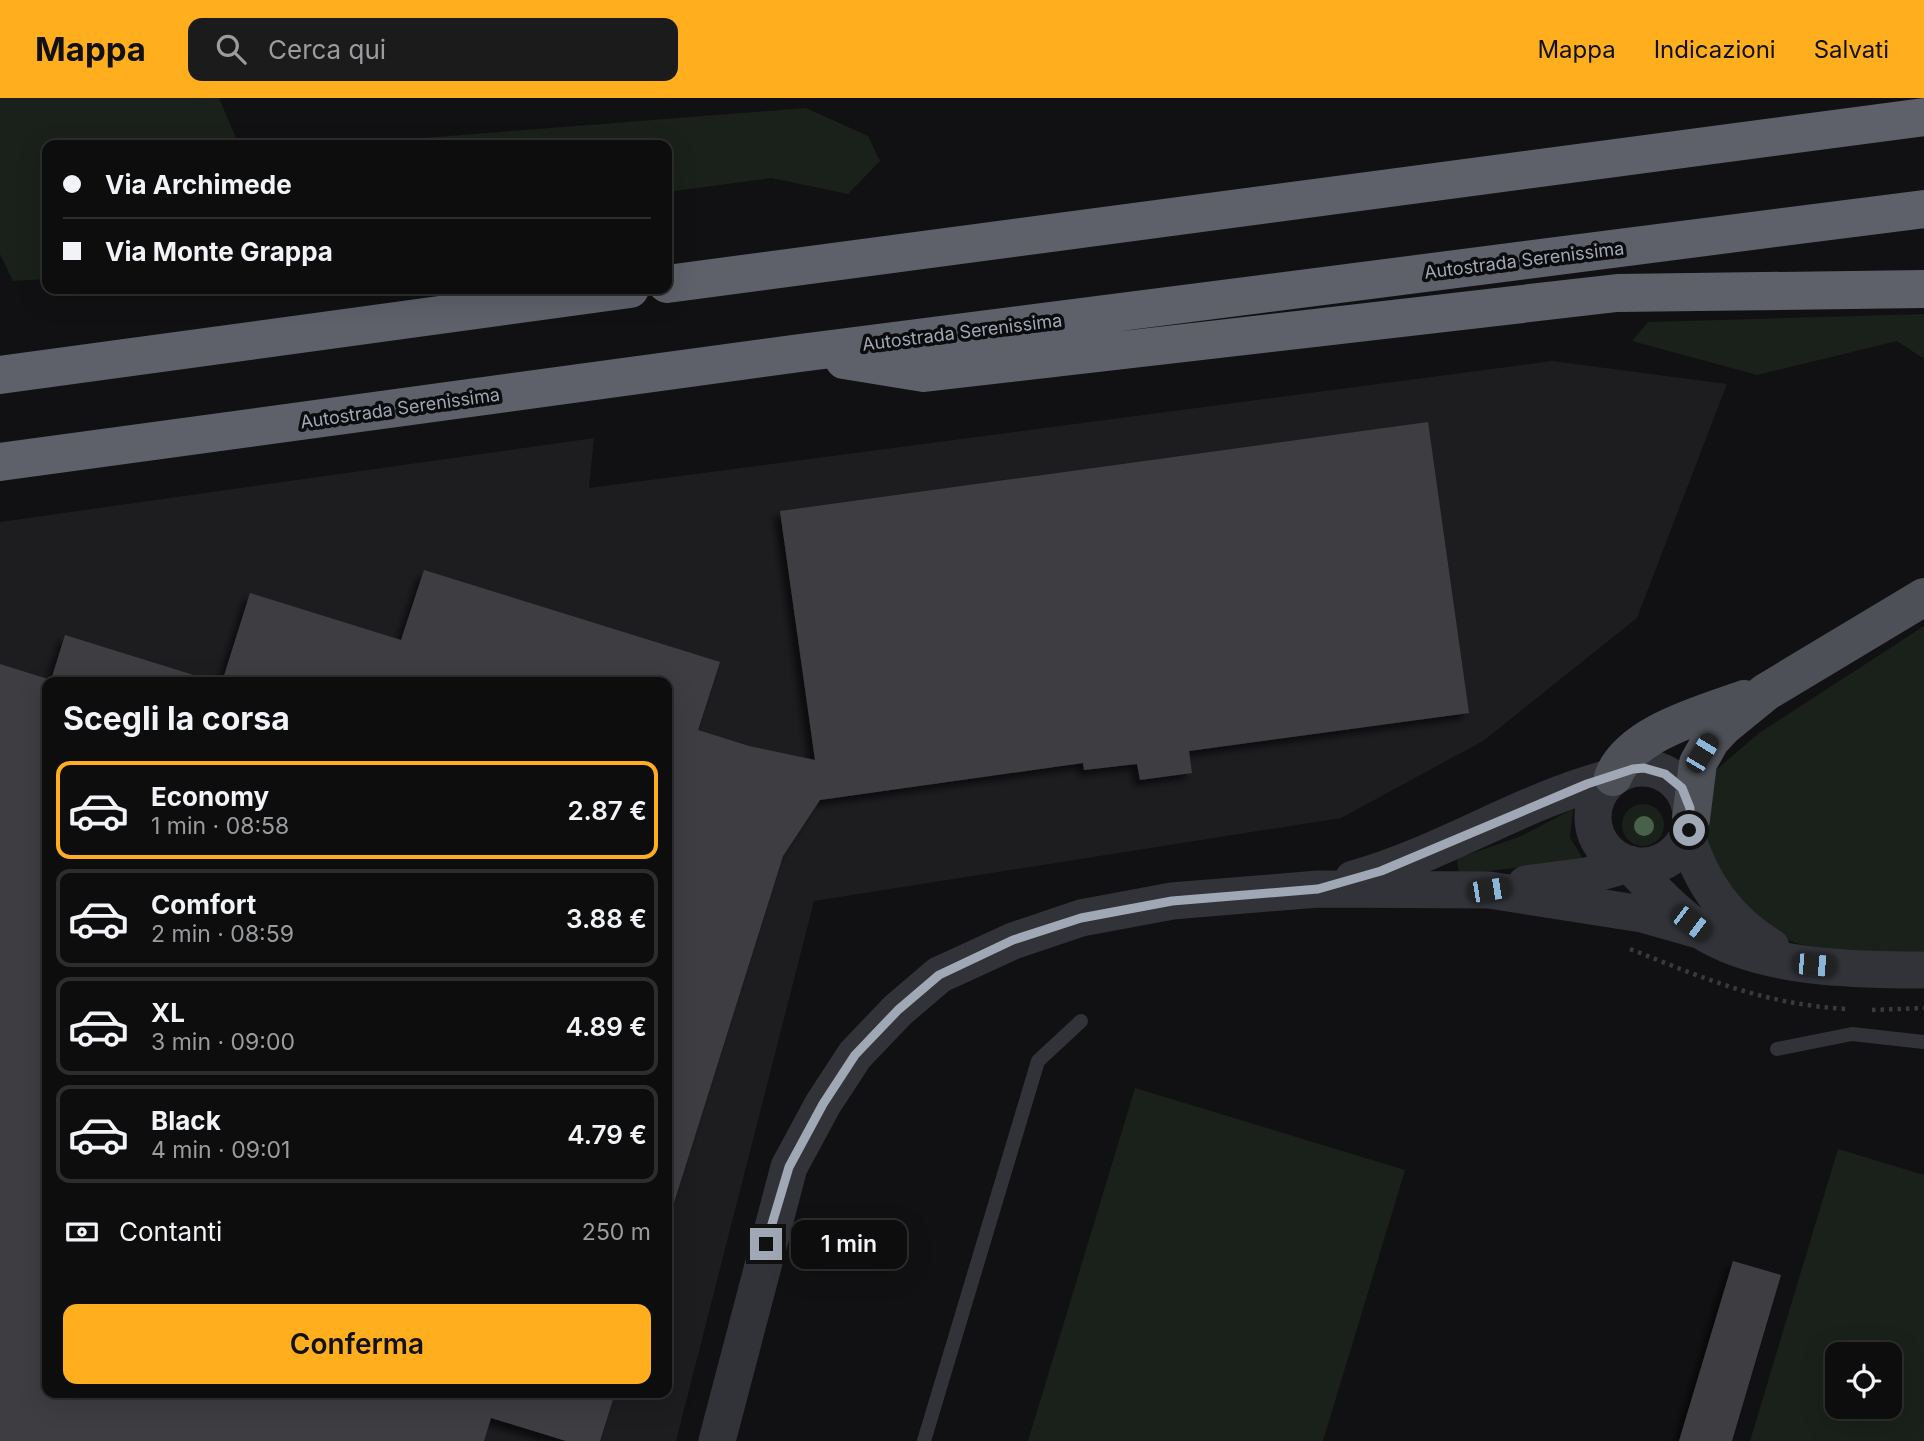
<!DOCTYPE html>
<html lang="it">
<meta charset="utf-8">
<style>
:root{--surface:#0d0d0e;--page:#1b1b1c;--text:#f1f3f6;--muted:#9a9c9e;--line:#2d2d2e;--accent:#ffae1e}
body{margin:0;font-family:Inter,sans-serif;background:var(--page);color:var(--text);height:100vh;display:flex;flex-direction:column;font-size:26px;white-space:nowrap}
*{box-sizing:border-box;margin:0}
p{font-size:23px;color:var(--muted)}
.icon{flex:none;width:38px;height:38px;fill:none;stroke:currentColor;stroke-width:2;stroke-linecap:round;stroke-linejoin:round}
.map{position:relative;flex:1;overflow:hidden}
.details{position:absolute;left:42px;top:579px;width:630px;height:721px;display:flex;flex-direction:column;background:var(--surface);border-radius:14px;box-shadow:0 7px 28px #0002,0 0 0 2px var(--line)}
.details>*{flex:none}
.hud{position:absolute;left:42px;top:42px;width:630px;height:154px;border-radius:14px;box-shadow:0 7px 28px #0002,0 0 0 2px var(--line);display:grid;align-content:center;height:154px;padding:0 21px;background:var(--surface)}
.fabs{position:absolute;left:1825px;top:1244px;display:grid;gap:14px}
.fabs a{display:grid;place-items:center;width:77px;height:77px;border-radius:14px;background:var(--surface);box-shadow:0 7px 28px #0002,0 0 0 2px var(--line);font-size:35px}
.end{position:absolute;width:32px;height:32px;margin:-16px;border:9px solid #a1a8b5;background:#111;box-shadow:0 0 0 4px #111}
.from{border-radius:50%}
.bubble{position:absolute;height:49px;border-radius:14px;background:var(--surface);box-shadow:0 7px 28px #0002,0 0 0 2px var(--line);font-size:23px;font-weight:600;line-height:49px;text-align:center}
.car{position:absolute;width:21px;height:42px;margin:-21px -10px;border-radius:9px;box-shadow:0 0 5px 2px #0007;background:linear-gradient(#222 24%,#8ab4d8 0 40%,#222 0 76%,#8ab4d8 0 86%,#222 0)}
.hud b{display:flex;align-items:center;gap:24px;height:66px;font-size:26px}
.hud b+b{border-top:2px solid var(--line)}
.hud i{width:18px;height:18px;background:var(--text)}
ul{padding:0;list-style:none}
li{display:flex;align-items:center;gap:21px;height:98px;margin:0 14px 10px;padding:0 7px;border:4px solid var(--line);border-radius:14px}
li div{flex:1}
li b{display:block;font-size:26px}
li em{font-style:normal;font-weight:600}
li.current{border-color:var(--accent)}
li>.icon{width:63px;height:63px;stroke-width:1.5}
h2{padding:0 21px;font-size:32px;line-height:84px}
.pay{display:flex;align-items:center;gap:18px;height:77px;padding:0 21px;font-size:26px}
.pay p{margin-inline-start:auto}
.primary-button{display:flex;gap:14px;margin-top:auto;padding:14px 21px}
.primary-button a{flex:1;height:80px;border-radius:14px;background:var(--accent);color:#111;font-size:28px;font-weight:600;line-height:80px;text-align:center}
header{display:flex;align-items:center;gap:42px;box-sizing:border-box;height:98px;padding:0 35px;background:var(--accent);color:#111}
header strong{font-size:33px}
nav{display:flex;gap:38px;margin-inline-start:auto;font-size:24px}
.search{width:490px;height:63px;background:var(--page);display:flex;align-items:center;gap:18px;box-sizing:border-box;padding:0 24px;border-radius:14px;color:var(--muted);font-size:26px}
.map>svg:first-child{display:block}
</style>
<header>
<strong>Mappa</strong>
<div class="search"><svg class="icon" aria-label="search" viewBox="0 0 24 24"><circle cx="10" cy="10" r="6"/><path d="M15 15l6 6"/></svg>Cerca qui</div>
<nav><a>Mappa</a><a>Indicazioni</a><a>Salvati</a></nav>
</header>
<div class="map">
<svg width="1924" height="1343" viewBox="0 0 1924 1343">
<defs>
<filter id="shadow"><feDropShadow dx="-6" dy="6" stdDeviation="3.5" flood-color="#0009"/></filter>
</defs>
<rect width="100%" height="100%" fill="#111113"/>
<path fill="#1d1d20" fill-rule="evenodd" d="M1552,263l175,23 -90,234 -154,123 -142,77 -527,83 -138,540h-676v-919l594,-84 -5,50zM47,584h620v711h-620z"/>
<path fill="#19211a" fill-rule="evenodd" d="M0,0h219l20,47h-192v134l-34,2 -13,-27z
M806,10l62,28 12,25 -32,33 -77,-16 -104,14v-47h-334z
M1924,216v45l-27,-18 -140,34 -125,-34 16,-19z
M1924,528v326h-80l-49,-9 -13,-6 -48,-36 -35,-69 17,-62 43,-37z
M1622 727a21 21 0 1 1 42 0a21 21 0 1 1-42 0Z
M1573,711l-3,28 13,22 -124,16 -2,-15 4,-3 58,-20z
M1135,990l270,82 -82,271h-295z
M1838,1051l86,26v266h-174zM1838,1256h52v53h-52z"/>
<path fill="#3d3e43" filter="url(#shadow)" d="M1428,324l41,291 -280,38 3,22 -52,7 -3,-16 -53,6 -1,-7 -263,37 -37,56 -116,369v-543h-445l28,-89 151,47 23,-70 296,92 -22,68 51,16 66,14 -35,-249z
M65,537l151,47h-169v711h568l-15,48h-34l-75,-23 -7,23h-484v-777l51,16z
M1733,1163l48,14 -49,166h-53z"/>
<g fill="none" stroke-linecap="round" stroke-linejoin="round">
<path stroke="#383a40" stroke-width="4.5" stroke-dasharray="3.5 5" stroke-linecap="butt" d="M1630,851c76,30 133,55 216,60
M1872,912l52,-2"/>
<path stroke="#323339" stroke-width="14" d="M1777,951l75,-15 72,8
M924,1343l114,-380 43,-40"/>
<path stroke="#323339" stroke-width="37" d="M1593 719a49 49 0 1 1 98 0a49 49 0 1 1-98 0Z
M1687,738c14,47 41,85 84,111
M1353,781c90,-25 170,-79 260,-102
M1526,786l60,-8 44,-12c21,24 44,48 70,66 60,39 155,40 224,40
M717,1343l72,-274 34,-63 32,-49 43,-45 41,-35 74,-34 68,-23 91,-17 146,-12 171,1 153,24 60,17"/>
<path stroke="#4e5058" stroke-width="38" d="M1613,679c17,-44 90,-63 131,-78
M1691,721l7,-56 13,-23 12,-13 43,-35 158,-95"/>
<path stroke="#5e616a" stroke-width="38" d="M667,186l1257,-167
M844,262l80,13 693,-80 307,-4
M0,277l630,-86
M0,364l800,-109 1124,-144"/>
</g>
<circle fill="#49614b" cx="1644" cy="728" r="10"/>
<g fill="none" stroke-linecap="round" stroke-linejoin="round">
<path stroke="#a1a8b5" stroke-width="9" d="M766,1146l23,-77 34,-63 32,-49 43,-45 41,-35 74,-35 68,-22 91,-17 146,-12 63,-18 206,-87 46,-15 11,-1 21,6 17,14 8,20 -1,22"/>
</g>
<g text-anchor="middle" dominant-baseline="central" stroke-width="7" stroke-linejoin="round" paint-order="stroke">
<g font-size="18" fill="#a1a8b5" stroke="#0c0c0e">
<text transform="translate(1524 162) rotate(-7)">Autostrada Serenissima</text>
<text transform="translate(962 234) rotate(-7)">Autostrada Serenissima</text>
<text transform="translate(400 310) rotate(-8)">Autostrada Serenissima</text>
</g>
</g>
</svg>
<div class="fabs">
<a><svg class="icon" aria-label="locate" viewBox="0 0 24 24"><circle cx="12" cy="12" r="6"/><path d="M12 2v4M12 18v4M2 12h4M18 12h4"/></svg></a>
</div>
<i class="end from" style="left:1689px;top:732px"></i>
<i class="end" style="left:766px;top:1146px"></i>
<div class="bubble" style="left:791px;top:1122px;width:116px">1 min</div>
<i class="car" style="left:1702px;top:655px;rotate:31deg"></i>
<i class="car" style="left:1489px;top:792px;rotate:81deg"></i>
<i class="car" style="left:1691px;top:825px;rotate:127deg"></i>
<i class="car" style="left:1814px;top:867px;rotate:95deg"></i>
<div class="hud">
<b><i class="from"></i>Via Archimede</b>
<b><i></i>Via Monte Grappa</b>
</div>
<section class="details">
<h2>Scegli la corsa</h2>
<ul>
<li class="current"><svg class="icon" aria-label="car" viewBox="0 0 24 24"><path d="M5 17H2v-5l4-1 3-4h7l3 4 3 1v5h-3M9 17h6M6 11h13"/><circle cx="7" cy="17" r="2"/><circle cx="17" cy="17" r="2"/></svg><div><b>Economy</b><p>1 min · 08:58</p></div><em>2.87 €</em></li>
<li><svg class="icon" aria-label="car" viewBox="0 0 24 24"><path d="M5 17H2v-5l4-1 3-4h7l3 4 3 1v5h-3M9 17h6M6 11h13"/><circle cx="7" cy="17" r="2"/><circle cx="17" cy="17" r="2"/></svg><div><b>Comfort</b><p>2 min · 08:59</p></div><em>3.88 €</em></li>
<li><svg class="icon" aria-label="car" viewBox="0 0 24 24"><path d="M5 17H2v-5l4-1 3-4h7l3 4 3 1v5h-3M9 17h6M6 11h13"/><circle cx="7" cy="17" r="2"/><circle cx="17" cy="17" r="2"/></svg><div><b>XL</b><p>3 min · 09:00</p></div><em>4.89 €</em></li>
<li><svg class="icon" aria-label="car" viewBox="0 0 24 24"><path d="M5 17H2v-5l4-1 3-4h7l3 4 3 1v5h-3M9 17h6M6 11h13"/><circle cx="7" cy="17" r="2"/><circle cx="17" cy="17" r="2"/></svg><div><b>Black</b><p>4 min · 09:01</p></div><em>4.79 €</em></li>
</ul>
<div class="pay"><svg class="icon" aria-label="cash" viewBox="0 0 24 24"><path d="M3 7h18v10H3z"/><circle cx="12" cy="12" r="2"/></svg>Contanti<p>250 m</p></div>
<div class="primary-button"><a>Conferma</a></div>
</section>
</div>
